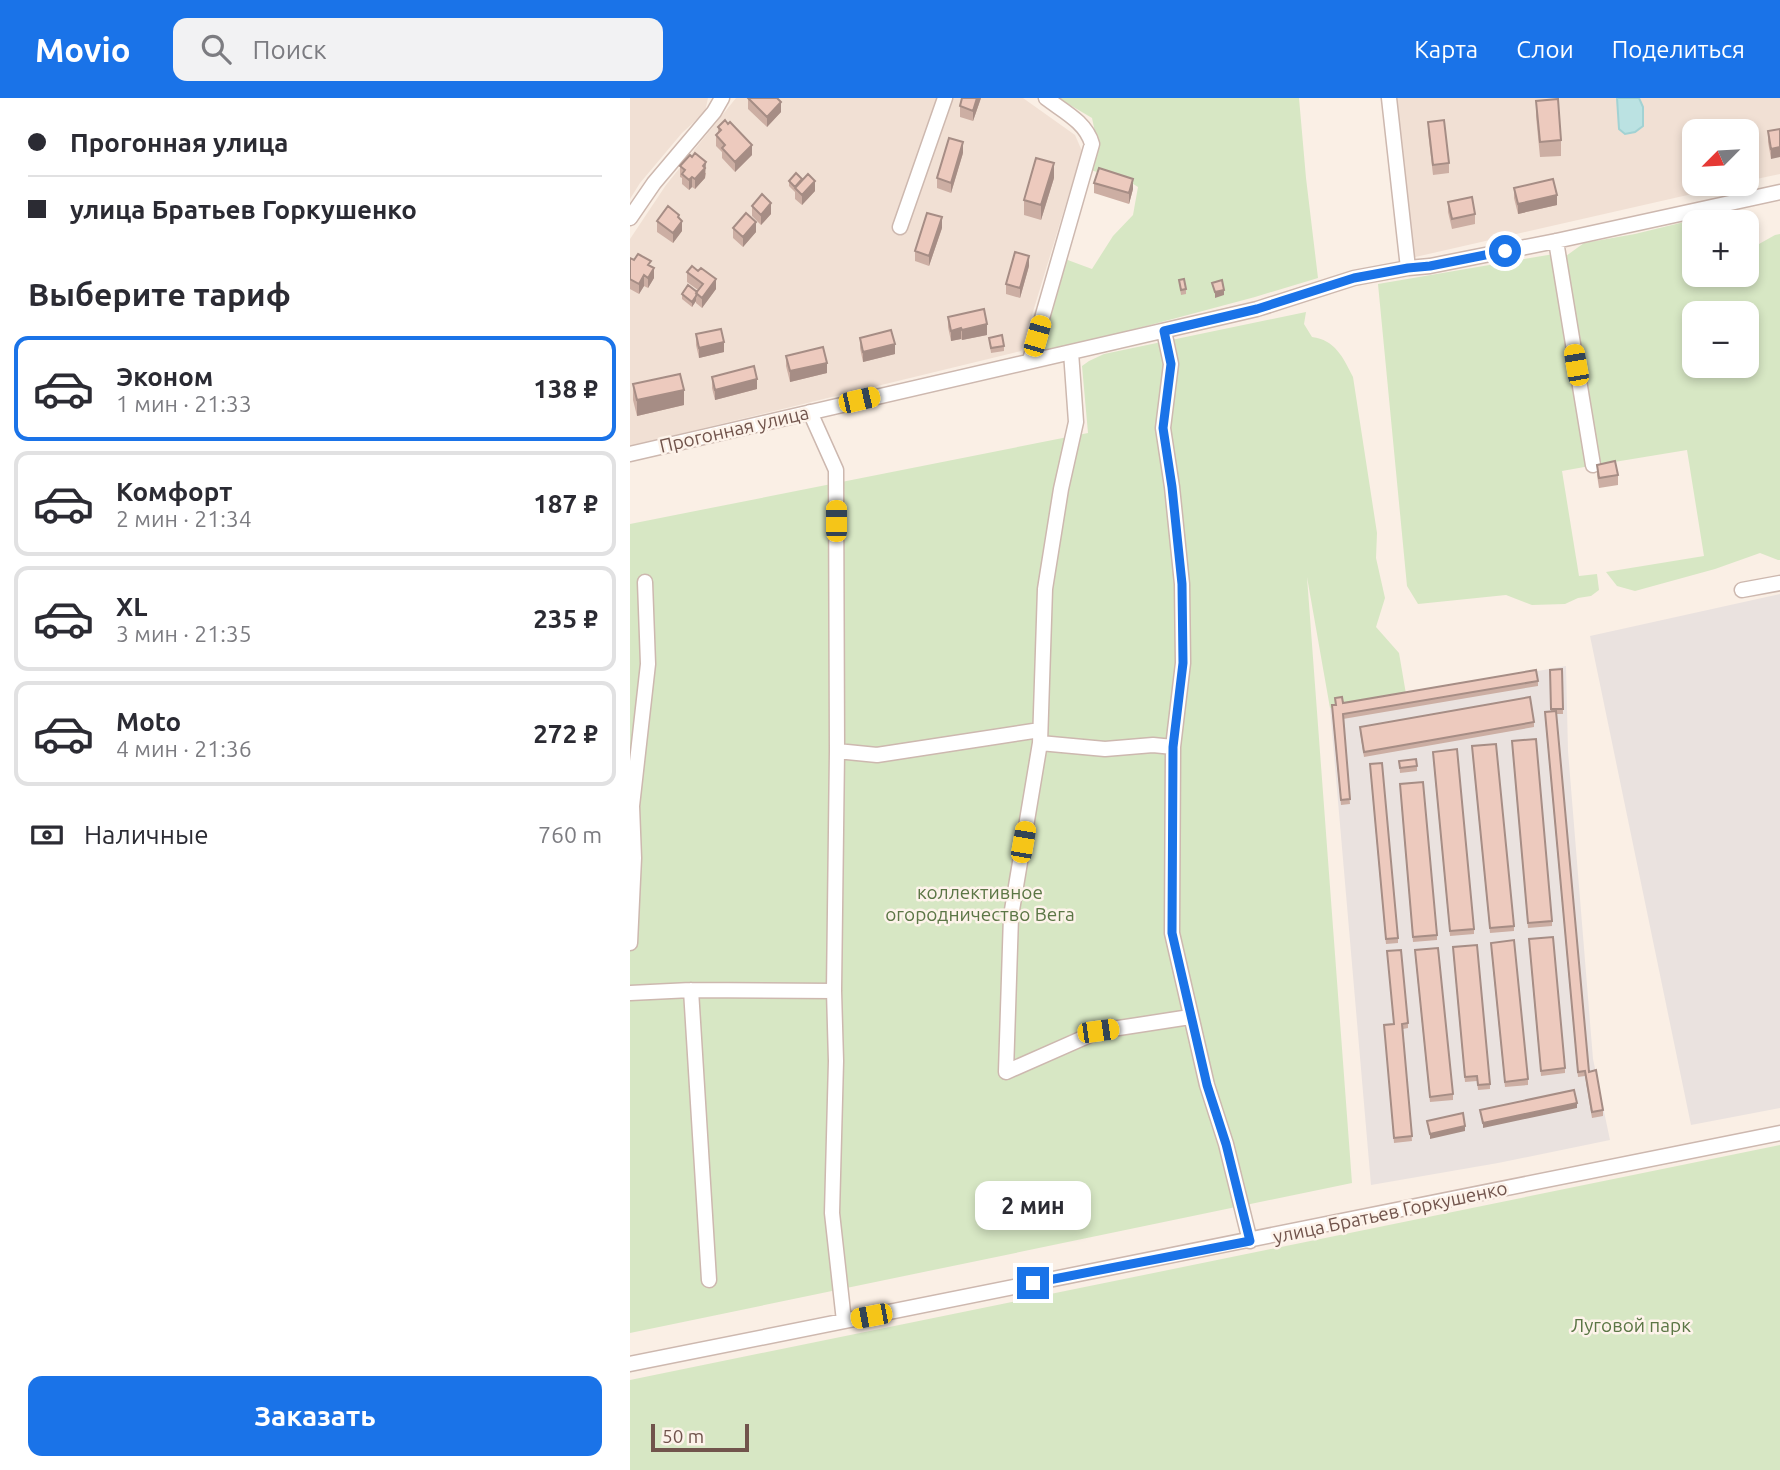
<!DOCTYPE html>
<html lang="ru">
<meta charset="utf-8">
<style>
:root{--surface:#fff;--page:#f2f2f3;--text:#2b2b33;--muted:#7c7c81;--line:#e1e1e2;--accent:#1a73e8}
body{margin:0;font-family:Ubuntu,sans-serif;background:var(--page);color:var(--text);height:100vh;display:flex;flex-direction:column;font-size:26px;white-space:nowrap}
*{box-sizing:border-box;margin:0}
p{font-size:23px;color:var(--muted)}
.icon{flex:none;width:38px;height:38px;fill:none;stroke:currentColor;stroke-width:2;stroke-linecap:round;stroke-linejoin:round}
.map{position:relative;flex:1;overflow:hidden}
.sheet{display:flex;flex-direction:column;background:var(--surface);width:630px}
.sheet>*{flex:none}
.guide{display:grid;align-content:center;height:154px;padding:0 28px;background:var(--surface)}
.needle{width:46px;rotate:246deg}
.controls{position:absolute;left:1052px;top:21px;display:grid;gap:14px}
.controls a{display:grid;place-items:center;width:77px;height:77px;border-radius:14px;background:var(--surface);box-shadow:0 4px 10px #0003;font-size:35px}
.scale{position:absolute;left:21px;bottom:18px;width:98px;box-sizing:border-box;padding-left:7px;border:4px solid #71544c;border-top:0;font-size:19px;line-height:24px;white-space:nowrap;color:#71544c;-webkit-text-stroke:5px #fdf3ea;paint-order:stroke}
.end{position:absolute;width:32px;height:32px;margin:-16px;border:9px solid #1a73e8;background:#fff;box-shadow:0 0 0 4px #fff}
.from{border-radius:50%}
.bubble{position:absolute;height:49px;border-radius:14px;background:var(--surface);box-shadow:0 4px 10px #0003;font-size:23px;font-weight:600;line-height:49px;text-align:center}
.car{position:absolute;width:21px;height:42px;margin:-21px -10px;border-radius:9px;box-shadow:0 0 5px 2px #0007;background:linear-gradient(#f5c518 24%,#345 0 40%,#f5c518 0 76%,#345 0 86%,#f5c518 0)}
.guide b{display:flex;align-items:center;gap:24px;height:66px;font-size:26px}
.guide b+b{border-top:2px solid var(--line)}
.guide i{width:18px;height:18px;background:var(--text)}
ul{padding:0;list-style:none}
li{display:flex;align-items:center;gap:21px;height:105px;margin:0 14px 10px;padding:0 14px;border:4px solid var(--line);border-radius:14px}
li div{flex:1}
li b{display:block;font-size:26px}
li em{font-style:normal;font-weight:600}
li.active{border-color:var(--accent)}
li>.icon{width:63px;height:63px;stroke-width:1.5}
h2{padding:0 28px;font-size:32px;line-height:84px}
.pay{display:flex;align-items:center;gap:18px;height:77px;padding:0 28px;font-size:26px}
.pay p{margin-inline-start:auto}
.primary-button{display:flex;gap:14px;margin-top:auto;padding:14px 28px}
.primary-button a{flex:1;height:80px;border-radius:14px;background:var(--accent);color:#fff;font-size:28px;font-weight:600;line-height:80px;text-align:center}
header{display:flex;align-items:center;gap:42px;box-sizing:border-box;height:98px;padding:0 35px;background:var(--accent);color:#fff}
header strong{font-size:33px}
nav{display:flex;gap:38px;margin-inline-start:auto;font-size:24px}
.search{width:490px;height:63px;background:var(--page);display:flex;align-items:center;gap:18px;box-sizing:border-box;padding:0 24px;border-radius:14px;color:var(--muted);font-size:26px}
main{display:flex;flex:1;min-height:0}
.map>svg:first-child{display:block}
</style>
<header>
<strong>Movio</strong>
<div class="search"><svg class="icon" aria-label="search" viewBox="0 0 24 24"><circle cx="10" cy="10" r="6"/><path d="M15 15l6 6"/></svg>Поиск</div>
<nav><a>Карта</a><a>Слои</a><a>Поделиться</a></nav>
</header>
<main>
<section class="sheet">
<div class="guide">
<b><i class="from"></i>Прогонная улица</b>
<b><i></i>улица Братьев Горкушенко</b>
</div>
<h2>Выберите тариф</h2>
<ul>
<li class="active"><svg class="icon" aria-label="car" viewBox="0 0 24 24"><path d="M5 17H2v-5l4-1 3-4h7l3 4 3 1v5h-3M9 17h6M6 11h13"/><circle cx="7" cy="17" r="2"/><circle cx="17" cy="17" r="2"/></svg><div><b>Эконом</b><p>1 мин · 21:33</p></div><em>138 ₽</em></li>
<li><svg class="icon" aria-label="car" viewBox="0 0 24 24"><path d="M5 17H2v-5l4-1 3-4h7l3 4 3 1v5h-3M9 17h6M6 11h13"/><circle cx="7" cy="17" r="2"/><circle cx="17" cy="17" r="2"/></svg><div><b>Комфорт</b><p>2 мин · 21:34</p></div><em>187 ₽</em></li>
<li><svg class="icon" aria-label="car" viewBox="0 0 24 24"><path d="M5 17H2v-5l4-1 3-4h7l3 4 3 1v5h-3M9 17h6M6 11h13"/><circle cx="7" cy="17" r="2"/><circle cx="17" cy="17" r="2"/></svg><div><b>XL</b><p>3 мин · 21:35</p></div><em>235 ₽</em></li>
<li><svg class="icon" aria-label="car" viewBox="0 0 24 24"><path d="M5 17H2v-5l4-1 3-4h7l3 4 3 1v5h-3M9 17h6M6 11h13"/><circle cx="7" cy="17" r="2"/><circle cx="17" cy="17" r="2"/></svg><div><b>Moto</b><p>4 мин · 21:36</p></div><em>272 ₽</em></li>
</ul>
<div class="pay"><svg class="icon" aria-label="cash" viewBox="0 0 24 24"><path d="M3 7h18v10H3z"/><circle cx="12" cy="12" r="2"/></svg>Наличные<p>760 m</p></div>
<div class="primary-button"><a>Заказать</a></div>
</section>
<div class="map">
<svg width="1150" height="1372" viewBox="0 0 1150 1372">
<rect width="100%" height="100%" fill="#faefe5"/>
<path fill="#f1e0d4" d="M0,0h78l-3,14 -23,21 -42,50 -10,16z
M106,0h287l52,37 7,16 -61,200 -391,95v-207l36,-54z
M765,0h385v76l-33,7 -1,-50h-52v53h42l-325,74z"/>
<path fill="#eae2df" d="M1150,496v514l-89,17 -101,-489z
M936,568l2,85 25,308 17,81 -112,23 -127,22 -41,-477z"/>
<path fill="#d7e7c4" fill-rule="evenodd" d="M421,0h248l7,80 12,100 -63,19 -217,58 27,-96 27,10 21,-33 20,-21 5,-28 -11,-7 -37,-10 6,-33 -4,-19 -27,-16z
M1087,116l1,8h-24v53h52l1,-29 12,-2 16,-9 5,-1v326h-2l-18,-7 -45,16 -80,22 -18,-5 -11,-14 98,-16 -17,-106 -91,15 -32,-197 2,-12 18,-13 51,-9zM1064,215h52v53h-52z
M924,156l36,212 -28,5 17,105 18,-2 2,16 -8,6 -13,2 -13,6 -33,1 -26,-10 -88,9 -11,-18 -29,-302z
M676,214l-2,12 8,13c23,3 31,20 41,40l24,156 -1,25 9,40 -9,29 23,26 7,41 -76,14 -23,-131 45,606 -722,150v-809l458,-91 -6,-67 7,-5 15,-7z
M1150,1047v325h-1150v-90z"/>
<path fill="#bbe2e2" stroke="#a2d2d3" stroke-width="2" d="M987,0h22l4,9v19l-8,6 -10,2 -6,-5z"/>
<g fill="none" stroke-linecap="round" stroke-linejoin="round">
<g stroke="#cdb8af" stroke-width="17">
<path id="minor" d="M759,0l19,170
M0,120l24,-35 60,-71 8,-14
M270,129l45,-129
M926,143l37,224
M534,233l7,33 -8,64 9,59 10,97 1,79 -10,84 -1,186 35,152 19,59 24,97
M441,254l5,70 -15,67 -16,100 -5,154 -29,173 -5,156 93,-41 91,-14
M400,262l62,-216c-6,-22 -29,-33 -46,-46
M180,314l26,58 1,281 -3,240 2,70 -4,152 12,108
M0,356l627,-145 97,-31 54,-10 22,-2 126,-25 224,-49
M1112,492l38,-7
M410,645l65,6 48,-4 20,2
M207,653l40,4 163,-25
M0,845l4,-85 -2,-52 16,-142 -3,-82
M61,892l18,290
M0,895l61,-3 143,1
M0,1266l1150,-231"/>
</g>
<use href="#minor" stroke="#fff" stroke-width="14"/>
</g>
<path fill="#ccaea3" d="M118,0l33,14 -14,15 -19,-18z
M351,0l-8,23 -13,-4v-11z
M906,3l25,39v16l-21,1 -4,-41z
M798,24l21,41v10l-16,2 -5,-43z
M88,29l34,28 -17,17 -13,-14v-6l-6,-6v-11l2,-1z
M1150,31l-9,30 -3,-17v-11z
M333,55l-12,40 -14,-5v-10z
M50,68l26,7 -1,5 -10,11 -3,-2 -3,3 -7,-6v-6l-2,-1z
M424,80l-13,42 -17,-5v-15z
M172,82l13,11 -13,14 -7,-6v-7l-6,-6v-5z
M464,85l39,6 -4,15 -35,-11z
M884,90l43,17 -39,9 -4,-16z
M818,104l27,12v10l-23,5 -4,-17z
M122,108l19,8 -10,11 -9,-9z
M49,121l3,12 -9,12 -16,-11v-11z
M103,130l23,4 -13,15 -10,-9z
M312,130l-13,38 -14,-5v-10z
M0,160l21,8 3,12 -6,10 -4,-2 -5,8 -9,-5z
M399,168l-9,32 -14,-4v-10z
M57,174l29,17 -14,19 -6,-5v-2l-4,6 -10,-8v-5l15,-2 1,-2 -11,-8z
M549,182l7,9v5l-5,1z
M318,219l39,18 -25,5 -1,-1 -10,2 -3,-14z
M66,236l28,18 -25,6 -3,-13z
M230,240l35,16 -32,8 -3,-14z
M359,240l15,8v5l-13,2z
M156,258l41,17 -37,9 -4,-16z
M82,279l45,12 -42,11 -3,-12z
M3,286l51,21 -47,11 -4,-16z
M967,367l21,10v10l-19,3 -2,-13z
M932,571l1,45h-7l33,358 14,38v6l-11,2 -7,-42 -7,1 -33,-360 6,-6 -1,-41z
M908,583v5l-195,33 7,85 -9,1 -9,-95 3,-5v-7l8,5z
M904,624v5l-170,30 -4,-25v-5z
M882,648l40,175v5l-24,2z
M842,653l42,175v5l-24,2z
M803,659l41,172v5l-24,2z
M769,663l18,5v5l-17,2z
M740,671l28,169v5l-12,1z
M770,691l37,146v5l-24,2z
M899,846l36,124v5l-24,3z
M861,850l37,131v6l-23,2z
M823,854l37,132v5l-12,1 -1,-9 -12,1z
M785,857l38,139v6l-23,2z
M778,925v5l-5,1 9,112 -18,2 -10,-118z"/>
<path fill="#a68d85" d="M347,0h4l-8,23v-10z
M151,4v10l-14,15v-10z
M333,44v11l-12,40v-10z
M122,47v10l-17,17v-10z
M1150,49v10l-9,2v-10z
M76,64l-1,16 -10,11v-10z
M424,65v15l-13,42v-15z
M62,79v10l-3,3v-10z
M503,81v10l-4,15v-11z
M185,83v10l-13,14v-10z
M927,97v10l-39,9v-10z
M141,105v11l-10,11v-10z
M49,117v10l3,-4v10l-9,12v-10l5,-16z
M312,119v11l-13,38v-10z
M126,124v10l-13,15v-10z
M399,158v10l-9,32v-10z
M24,170v10l-6,10v-10z
M14,177v11l-5,8v-10z
M86,181v10l-14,19v-10z
M594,192v5l-9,3v-6z
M66,198v5l-4,6v-5z
M357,226v11l-25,5v-10z
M331,230v11l-10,2v-10z
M94,244v10l-25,6v-10z
M265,246v10l-32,8v-10z
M197,265v10l-37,9v-11z
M127,281v10l-42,11v-10z
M54,292v15l-47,11v-16z
M947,1005v5l-94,20v-5z
M835,1028v5l-35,8v-5z"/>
<path fill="#edcabe" stroke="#a68d85" stroke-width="2" d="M118,0h29l4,4 -14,15z
M332,0h15l-4,13 -13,-5z
M928,1l3,41 -21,2 -4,-41z
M95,22l3,4 2,-2 22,23 -17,17 -13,-14 3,-3 -9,-10 5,-5 -3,-3z
M814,22l5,43 -16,2 -5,-43z
M1150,31v18l-9,2 -3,-18z
M319,40l14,4 -12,41 -14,-5z
M65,55l11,9 -3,4 2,2 -10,11 -3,-2 -3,3 -7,-6 3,-4 -5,-4 10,-11 2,2z
M406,60l18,5 -13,42 -17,-5z
M469,70l34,11 -4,14 -35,-10z
M166,75l6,6 -7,8 -6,-6z
M178,76l7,7 -13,14 -7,-7z
M923,81l4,16 -39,9 -4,-16z
M132,96l9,9 -10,12 -9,-9z
M842,99l3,17 -23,5 -4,-17z
M38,108l11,9 -1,2 4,4 -9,12 -16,-12z
M116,115l10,9 -13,15 -10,-9z
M297,115l15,4 -13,39 -14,-5z
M385,154l14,4 -9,32 -14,-4z
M8,156l13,7 -3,4 6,3 -6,10 -4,-3 -5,9 -9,-5v-21l4,2z
M62,168l6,5 3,-3 15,11 -14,19 -6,-5 7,-9 -16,-12z
M554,181l2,10 -5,1 -2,-10z
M592,182l2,10 -9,2 -3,-9z
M58,187l9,7 -1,4 -4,6 -10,-8z
M354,211l3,15 -25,6 -1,-2 -10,3 -3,-14z
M91,231l3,13 -25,6 -3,-14z
M261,232l4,14 -32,8 -3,-14z
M372,237l2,11 -13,2 -2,-10z
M193,249l4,16 -37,8 -4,-15z
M124,268l3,13 -42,11 -3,-13z
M50,276l4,16 -47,10 -4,-16z
M985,363l3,14 -19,3 -2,-13z
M932,571l1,40h-12l-1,-39z
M906,572l2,11 -195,33 7,85 -9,1 -9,-95h4l-1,-7 7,-1 1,6z
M900,599l4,25 -170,30 -4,-25z
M926,613l33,361 7,-2 7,40 -11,2 -7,-41 -7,1 -33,-360z
M906,641l16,182 -24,2 -16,-182z
M866,646l18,182 -24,2 -18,-182z
M827,651l17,180 -24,2 -17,-179z
M786,661l1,7 -17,2 -1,-7z
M752,665l16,175 -12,1 -16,-175z
M793,684l14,153 -24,2 -13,-153z
M923,839l12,131 -24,3 -12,-132z
M884,842l14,139 -23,3 -14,-139z
M847,847l13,139 -12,1 -1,-9 -12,1 -12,-130z
M808,850l15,146 -23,3 -15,-147z
M771,852l7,73 -6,1 10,112 -18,2 -10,-113 10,-1 -7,-73z
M944,992l3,13 -94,20 -3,-13z
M833,1015l2,13 -35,8 -3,-13z"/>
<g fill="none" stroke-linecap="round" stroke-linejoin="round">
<path stroke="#1a73e8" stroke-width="9" d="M403,1185l217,-42 -24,-97 -19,-59 -35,-152 1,-186 10,-84 -1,-79 -10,-97 -9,-59 8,-64 -7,-33 93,-22 97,-31 54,-10 22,-2 75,-15"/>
</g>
<g text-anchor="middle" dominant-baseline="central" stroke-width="5" stroke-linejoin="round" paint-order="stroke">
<g font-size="19" fill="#71544c" stroke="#fdf3ea">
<text transform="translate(104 331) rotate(-13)">Прогонная улица</text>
<text transform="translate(760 1114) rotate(-12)">улица Братьев Горкушенко</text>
</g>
<g font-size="19" fill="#5b7645" stroke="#fdf3ea">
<text x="350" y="794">коллективное<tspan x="350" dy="22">огородничество Вега</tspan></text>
<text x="1001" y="1227">Луговой парк</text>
</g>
</g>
</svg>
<div class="controls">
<a><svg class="needle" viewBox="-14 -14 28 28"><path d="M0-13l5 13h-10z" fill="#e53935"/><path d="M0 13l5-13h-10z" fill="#7c7c81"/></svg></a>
<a>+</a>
<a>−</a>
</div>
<div class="scale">50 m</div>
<i class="end from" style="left:875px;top:153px"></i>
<i class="end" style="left:403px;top:1185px"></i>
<div class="bubble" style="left:345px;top:1083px;width:116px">2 мин</div>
<i class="car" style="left:407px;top:238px;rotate:16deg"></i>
<i class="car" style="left:946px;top:267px;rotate:350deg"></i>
<i class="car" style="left:229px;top:302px;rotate:77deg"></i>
<i class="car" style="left:206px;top:423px;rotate:0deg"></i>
<i class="car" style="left:393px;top:744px;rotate:10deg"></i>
<i class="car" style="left:468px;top:933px;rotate:82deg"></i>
<i class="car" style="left:241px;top:1218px;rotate:259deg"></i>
</div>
</main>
